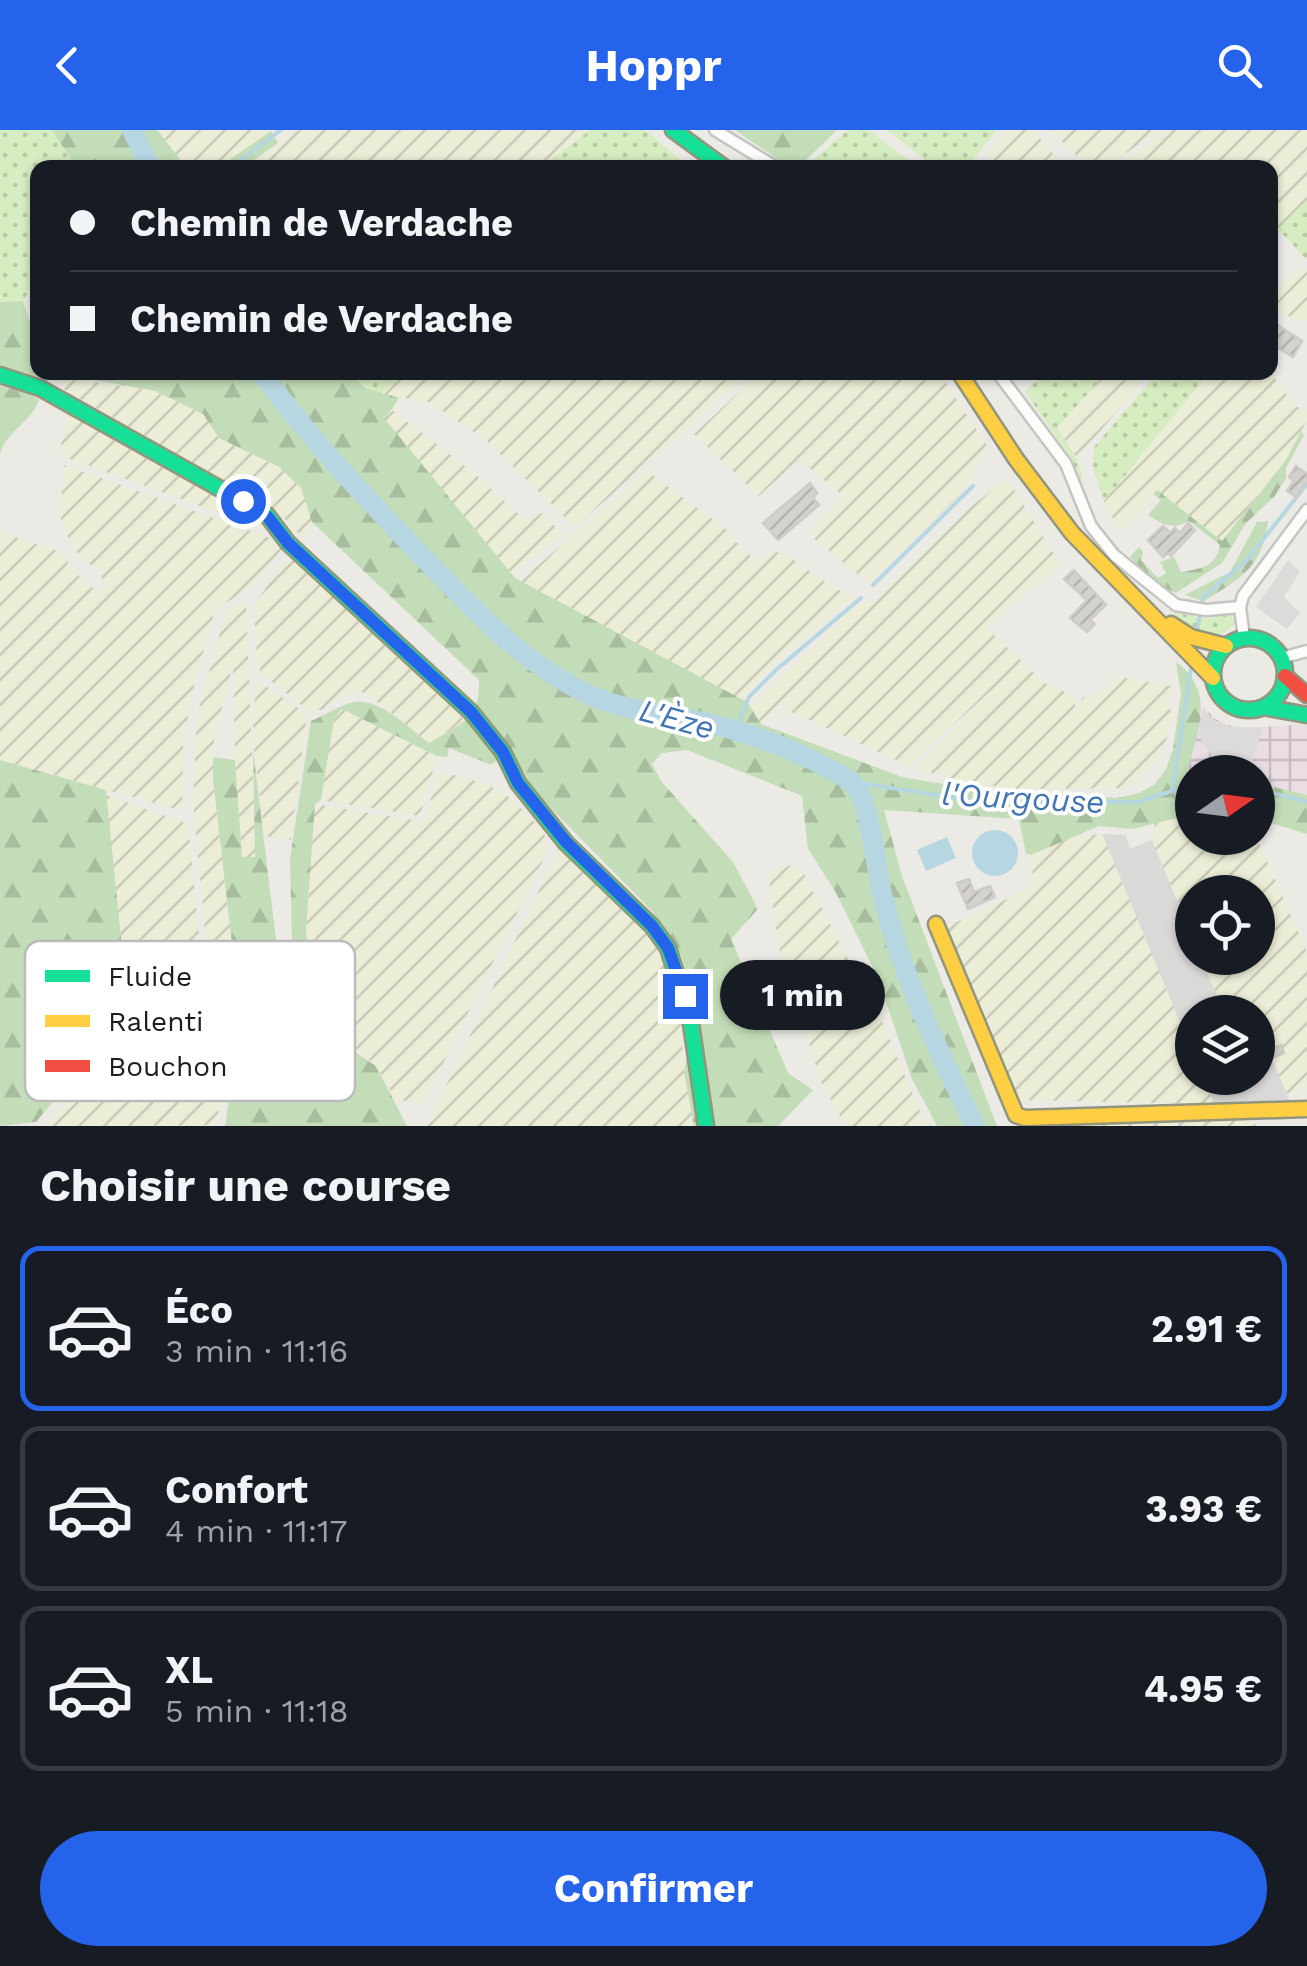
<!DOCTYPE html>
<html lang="fr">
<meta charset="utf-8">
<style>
:root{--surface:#171b24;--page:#20242c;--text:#f1f3f6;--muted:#9ea1a6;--line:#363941;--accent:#2563eb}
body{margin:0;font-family:"Work Sans",sans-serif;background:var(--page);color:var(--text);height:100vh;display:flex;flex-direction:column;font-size:38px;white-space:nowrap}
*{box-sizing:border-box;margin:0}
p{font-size:32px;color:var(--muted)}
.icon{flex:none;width:55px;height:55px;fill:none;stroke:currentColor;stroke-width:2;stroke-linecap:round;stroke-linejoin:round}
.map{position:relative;height:996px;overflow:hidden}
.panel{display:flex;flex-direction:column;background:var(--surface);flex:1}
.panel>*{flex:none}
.banner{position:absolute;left:30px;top:30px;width:1248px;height:220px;border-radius:20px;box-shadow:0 2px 8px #0004;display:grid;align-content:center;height:220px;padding:0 40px;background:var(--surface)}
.needle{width:65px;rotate:76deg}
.fabs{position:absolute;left:1175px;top:625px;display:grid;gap:20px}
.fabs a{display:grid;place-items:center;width:100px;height:100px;border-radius:50%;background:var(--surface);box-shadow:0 2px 8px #0004;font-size:50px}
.end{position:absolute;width:45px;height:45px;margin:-22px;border:12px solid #2563eb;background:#fff;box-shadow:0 0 0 5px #fff}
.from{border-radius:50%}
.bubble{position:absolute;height:70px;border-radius:35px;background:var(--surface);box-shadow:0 2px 8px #0004;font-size:32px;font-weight:700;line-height:70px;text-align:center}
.banner b{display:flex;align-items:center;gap:35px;height:95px;font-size:38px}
.banner b+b{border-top:2px solid var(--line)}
.banner i{width:25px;height:25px;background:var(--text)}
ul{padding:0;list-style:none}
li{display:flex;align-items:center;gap:30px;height:165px;margin:0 20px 15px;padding:0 20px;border:5px solid var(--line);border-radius:20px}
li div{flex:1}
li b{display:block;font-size:38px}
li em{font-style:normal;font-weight:700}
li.current{border-color:var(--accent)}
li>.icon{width:90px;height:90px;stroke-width:1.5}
h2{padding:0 40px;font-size:45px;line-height:120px}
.action{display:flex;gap:20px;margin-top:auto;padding:20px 40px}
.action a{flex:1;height:115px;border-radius:60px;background:var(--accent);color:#fff;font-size:40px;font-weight:700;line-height:115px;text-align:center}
header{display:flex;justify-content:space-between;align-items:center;height:130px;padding:0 40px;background:var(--accent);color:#fff;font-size:45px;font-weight:700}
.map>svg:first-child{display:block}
</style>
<header><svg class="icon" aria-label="back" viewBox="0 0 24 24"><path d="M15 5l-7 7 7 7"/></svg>Hoppr<svg class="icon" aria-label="search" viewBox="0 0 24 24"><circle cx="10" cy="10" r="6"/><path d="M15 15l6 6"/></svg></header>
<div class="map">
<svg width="1307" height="996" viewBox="0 0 1307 996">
<defs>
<pattern id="industrial-grid" width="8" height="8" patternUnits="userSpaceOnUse" patternTransform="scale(2.5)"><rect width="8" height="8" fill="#eadde4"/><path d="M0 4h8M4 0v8" fill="none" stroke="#c8bdc3"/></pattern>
<pattern id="farmland-furrows" width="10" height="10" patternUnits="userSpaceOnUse" patternTransform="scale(2.5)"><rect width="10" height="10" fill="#ebedd7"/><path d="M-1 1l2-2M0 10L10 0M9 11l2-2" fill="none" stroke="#c9cbb8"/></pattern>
<pattern id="grass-dots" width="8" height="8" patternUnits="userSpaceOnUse" patternTransform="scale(2.5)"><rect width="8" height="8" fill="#d6ecc1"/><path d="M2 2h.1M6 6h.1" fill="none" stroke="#b7caa5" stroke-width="1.8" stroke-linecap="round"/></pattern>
<pattern id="forest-firs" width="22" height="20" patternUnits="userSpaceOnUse" patternTransform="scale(2.5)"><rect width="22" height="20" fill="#c3ddb8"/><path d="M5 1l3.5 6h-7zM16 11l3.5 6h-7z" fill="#a7bd9e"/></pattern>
<pattern id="building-hatch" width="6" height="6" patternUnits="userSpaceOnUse" patternTransform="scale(2.5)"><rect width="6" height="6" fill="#d4d2ce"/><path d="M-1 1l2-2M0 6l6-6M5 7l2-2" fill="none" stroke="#b6b4b0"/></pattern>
</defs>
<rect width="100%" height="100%" fill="#eceae5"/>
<path fill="#dbd9d7" d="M1102,704l24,1 4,14 22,-9 40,96v22h9l23,54h-32v40z
M1258,894l32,78 -76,2 -11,-26h55z"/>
<path fill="url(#industrial-grid)" d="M1203,575l12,14 16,7 14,2 62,-4v71l-49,-12v-11h-66v9h-7z"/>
<path fill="url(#farmland-furrows)" d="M157,0h116l-54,38 -33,-1z
M299,0h291l-48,37 -298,1z
M1009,0h24l31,37h-67l-11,-13z
M1050,0h110l-56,38 -12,-2 -15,-10z
M1169,0h138v70l-37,38v-70h-157z
M1300,136l5,5 2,-2v53l-37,-12v-13z
M1270,241l24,34 13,8v7l-21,40 -64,81 -65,-50 -37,41 -16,-31 105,-128z
M408,243h342l-173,152h-4l-87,-85 -57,-38 -49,-8z
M760,243h179l51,77 -10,9 -9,19 -15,20 -87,85 -62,-50 36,-37 -44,-37 -40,37 -65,-62z
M1106,243h44l-73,85 -20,-29z
M67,248l88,13 48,23 16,24 60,29 22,21 11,34 -10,15 -25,-26 -214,-122z
M71,278l192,111 8,9 -5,2 -201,-73 -5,-9z
M391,279l84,65 51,47 16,-8 22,23 -53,37 -127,-154z
M64,335l206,73 13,9 -30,40 -38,22 -23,84 -9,52 -1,66 -182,-51v-228l58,19 28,33 11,6 8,-2 -5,-17 -18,-12 -11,-15 -11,-27z
M647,341l81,60 15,20 20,12 8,-13 20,8 40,28 23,11 -79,65 -34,37 -221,-118z
M1007,348l53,86 -74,64 59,55 31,14 -2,16 9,-16 7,1 27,-21 60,10 -10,14v6l6,5 -8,33 -8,15 -27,28 -115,1 -54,-8 -45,-12 82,-85 -89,82 -126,-58 120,-109 -142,125 -11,-17 96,-92 18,-13h9l99,-96z
M294,430l172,161 -37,22 -64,-51 -20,2 -23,16h-14l-46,-36 -5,-10 -3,-59 30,-43z
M246,473l10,253 -14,2 -7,-98 -2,-96 -19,74 -1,41 28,244 -27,2 -21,-223 4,-87 29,-103 7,-6z
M258,551l49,33 -16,126 -26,-4 -11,-87 -1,-36z
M342,579l95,47 -17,60 -99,-16 13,-81z
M438,641l49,13 22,13 35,34 3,21 -124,252 -28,-5 -20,-36 -40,-23 -23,-61 -6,-49 9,-126 110,18z
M106,665l82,29 19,194 -74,1 -8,-42z
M1192,684v24h65l50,114v135l-20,7 -29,-69v-13h-34l-23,-54h57v-66h-66v44l-40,-96 3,-17z
M1102,704l90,218v26h11l11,26 -196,-4 -74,-172 85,-39 4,-10 -2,-24 37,-18z
M561,714l102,106 9,23 9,43 3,56 10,54h-267z
M791,735l13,9 43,83 17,21 62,148h-80l-25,-44 -42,-134 -10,-66v-9z
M108,896l125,5 -17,94 -171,1 32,-34z
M1246,987l11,9h-239l71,-7z"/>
<path fill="url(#grass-dots)" d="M0,0h52l24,37 -38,1 -1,110 -14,23 -23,1z
M590,0h55l38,32 -8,6 -133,-1z
M848,0h21l48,37 -103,1 -5,-5z
M887,0h110l-30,37h-33z
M1307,70v58l-1,1 -28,-30z
M1158,242l44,1 -3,4 4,3 -99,121 -11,-32 1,-22z
M348,243h60l-28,21 -25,-14z
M1045,243h61l-49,55c11,18 27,35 25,56l-14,-29 -43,-64z
M1173,482l35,7 23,-5 4,8c-15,26 -47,6 -62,-10z"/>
<path fill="url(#forest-firs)" d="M52,0h105l29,37h-110z
M735,0h102l-38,37 -8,1z
M271,1l7,12 -34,24h-25z
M23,171l8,25 6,-3 1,49 2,1 -4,7 -36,-10v-68z
M87,243h261l18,15 33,10 -14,21 130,159 232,124 14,22 141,53 71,12 143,9 23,-5 16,-9 11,-15 7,-20 8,-55 -5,-32c43,31 19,75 9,118l7,1v33l-59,15 -34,-3 -68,29 -5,-1 -7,-35 -135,-9 18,66 95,250h-60l-25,-47 -34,-101 -43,-87 -27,-42 -6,-53 -115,-46 -25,3 -10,11 9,17 72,81 25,47 -27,30 57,134 25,17 -35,36h-84l-10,-54 11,-60 -13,-55 -30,-46 -119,-121 -23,-41 -19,16 -42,-17 -2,9 -10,-1 -95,-47 -8,10 -13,81 -6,4 -9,126 6,49 23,60 41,27 31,60h-182l16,-103 -28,-244v-22l22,3 7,97h13l-2,-108 24,199 21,60 13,15 -19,-80 -2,-84 21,-138c12,-5 24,-13 36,-17 29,-11 60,23 82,39 30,-18 52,-24 50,-63l-167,-158 -11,-34 -22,-21 -60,-29 -16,-24 -48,-23 -66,-12z
M0,256l31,8 8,6c-11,27 -31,28 -39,54z
M1301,301l3,4 -18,33v10l-12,19 -28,26 -24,40 -46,30 -18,-8 -28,-28 9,-10 4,5 -2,8 17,18 8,-5 -6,-11 14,-5 7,15c19,-3 35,-5 39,-27l-31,-24c-17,9 -25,4 -41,-6l13,-15 -8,-6 4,-4 65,51 64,-81z
M1268,391c-4,45 -28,58 -64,80l-19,-6 45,-23 27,-50z
M0,630l106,30 19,187 -45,92 -44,53 -36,4z
M1258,653l49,12v39l-49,-15z"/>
<path fill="#dcdbd9" d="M1288,430l12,12 -16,25 16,16 -13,16 -31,-22z
M1203,579l11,11 16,7 33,1 -11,34 -5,-1v9l-32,-10 -17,-25z"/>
<path fill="#b6d6e2" d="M972 723a23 23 0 1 1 46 0a23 23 0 1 1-46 0Z
M947,707l9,21 -30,13 -9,-21z"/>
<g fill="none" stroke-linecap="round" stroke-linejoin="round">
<path stroke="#b6d6e2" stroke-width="4" d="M230,38l51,-38
M873,455l100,-99
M1197,502l6,-35 44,-37 60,-76
M734,603l15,-36 27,-27 85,-72
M852,652l130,20h156l34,-11 20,-1
M1258,659l49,13
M1172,661l20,-129"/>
<path stroke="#b6d6e2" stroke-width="20" d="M132,0l19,38
M261,242c48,66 104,125 160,183 51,53 101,109 169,140 33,15 68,18 103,25 39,7 94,26 129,45 10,6 24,11 32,20 16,15 22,84 28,109 21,85 55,154 93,232"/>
</g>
<path fill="url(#building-hatch)" stroke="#cfcbc6" stroke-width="2.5" d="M1270,190l32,21 -9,16 -20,-12 2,-4 -5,-3z
M1296,336l11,8v7l-11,16 -9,-6 7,-10 -5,-4z
M810,353l7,10 -4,4 6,8 -41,35 -15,-17z
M1188,393l7,7 -24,26 -3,-3 -5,4 -15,-17 15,-14 7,7 5,-5 5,5z
M1074,440l32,35 -16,15 5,4 -8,8 -17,-14 17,-18 -23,-21z
M969,749l5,13 16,-6 5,11 -27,12 -11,-26z
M1258,909l5,13 18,-7 3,8 -17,7 2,7 -11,5z"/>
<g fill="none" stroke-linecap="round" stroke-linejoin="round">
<g stroke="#c4c4c1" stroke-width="15">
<path id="street" d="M715,0l62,38
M997,242l69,92 25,62 23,29 62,50 30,5 34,-3
M1244,508l-4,-31 3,-11 64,-86
M1281,528l26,-7"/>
</g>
<g stroke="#93967c" stroke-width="19">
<path id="fast" d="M673,0l52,38
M0,245l40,13 227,127 21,28 183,169 32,40 15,31 48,60 86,83 16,22 22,69 16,109
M1213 544a36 36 0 1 1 72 0a36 36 0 1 1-72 0Z
M1263,577l44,8"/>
</g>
<g stroke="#93967c" stroke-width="19">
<path id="slow" d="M959,242l57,87 56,74 141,145
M1171,494l20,13 35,9
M936,794l80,191 9,3 282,-9"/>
</g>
<g stroke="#93967c" stroke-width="19">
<path id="jam" d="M1285,546l22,19"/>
</g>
<use href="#street" stroke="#fcfcfb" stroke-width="10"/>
<use href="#fast" stroke="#16e098" stroke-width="14"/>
<use href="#slow" stroke="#ffcf43" stroke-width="14"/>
<use href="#jam" stroke="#f24e42" stroke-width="14"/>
</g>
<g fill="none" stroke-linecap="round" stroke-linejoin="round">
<path stroke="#2563eb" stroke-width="12" d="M243,371l24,15 21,27 183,169 32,40 15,31 48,59 86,84 16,22 17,48"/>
</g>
<g text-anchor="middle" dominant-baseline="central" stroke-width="8" stroke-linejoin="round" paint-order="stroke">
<g font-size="32" font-style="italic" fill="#4375b3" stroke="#fff">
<text transform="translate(677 589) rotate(15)">L'Èze</text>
<text transform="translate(1023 668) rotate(3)">l'Ourgouse</text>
</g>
</g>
<rect x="25" y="811" width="330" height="160" rx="15" fill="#fff" stroke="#bbb" stroke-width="2.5"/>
<rect x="45" y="840" width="45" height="12" fill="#16e098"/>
<rect x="45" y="885" width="45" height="12" fill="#ffcf43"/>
<rect x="45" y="930" width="45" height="12" fill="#f24e42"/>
<g font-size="28" fill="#1d1d1d">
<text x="108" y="856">Fluide</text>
<text x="108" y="901">Ralenti</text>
<text x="108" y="946">Bouchon</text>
</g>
</svg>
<div class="fabs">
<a><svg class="needle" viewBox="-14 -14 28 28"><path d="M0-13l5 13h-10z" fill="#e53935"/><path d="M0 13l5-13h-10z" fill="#9ea1a6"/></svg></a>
<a><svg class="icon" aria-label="locate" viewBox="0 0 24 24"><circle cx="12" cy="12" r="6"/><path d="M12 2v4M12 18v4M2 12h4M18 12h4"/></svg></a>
<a><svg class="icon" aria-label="layers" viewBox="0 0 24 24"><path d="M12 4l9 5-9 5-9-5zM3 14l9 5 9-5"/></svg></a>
</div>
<i class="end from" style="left:243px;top:371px"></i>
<i class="end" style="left:685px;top:866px"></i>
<div class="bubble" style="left:720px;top:830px;width:165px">1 min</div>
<div class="banner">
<b><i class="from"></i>Chemin de Verdache</b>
<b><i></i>Chemin de Verdache</b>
</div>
</div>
<section class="panel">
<h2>Choisir une course</h2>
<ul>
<li class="current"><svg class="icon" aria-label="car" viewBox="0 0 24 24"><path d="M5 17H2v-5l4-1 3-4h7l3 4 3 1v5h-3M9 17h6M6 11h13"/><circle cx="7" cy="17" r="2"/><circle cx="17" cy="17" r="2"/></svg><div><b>Éco</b><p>3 min · 11:16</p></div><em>2.91 €</em></li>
<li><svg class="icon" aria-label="car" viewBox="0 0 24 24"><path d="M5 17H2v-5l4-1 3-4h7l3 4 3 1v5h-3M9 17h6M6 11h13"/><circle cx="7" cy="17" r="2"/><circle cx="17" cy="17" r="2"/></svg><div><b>Confort</b><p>4 min · 11:17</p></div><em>3.93 €</em></li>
<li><svg class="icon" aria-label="car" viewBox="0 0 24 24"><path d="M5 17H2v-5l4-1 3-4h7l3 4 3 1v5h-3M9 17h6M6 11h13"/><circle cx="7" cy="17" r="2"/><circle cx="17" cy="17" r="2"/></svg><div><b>XL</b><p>5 min · 11:18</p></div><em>4.95 €</em></li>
</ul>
<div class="action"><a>Confirmer</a></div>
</section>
